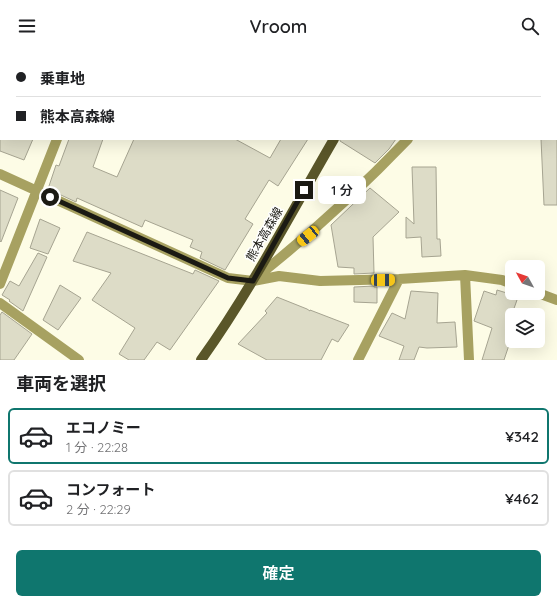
<!DOCTYPE html>
<html lang="ja">
<meta charset="utf-8">
<style>
:root{--surface:#fff;--page:#f6f6f6;--text:#202124;--muted:#757577;--line:#e0e0e0;--accent:#0f766e}
body{margin:0;font-family:Quicksand,"Noto Sans JP",sans-serif;background:var(--page);color:var(--text);height:100vh;display:flex;flex-direction:column;font-size:15px;white-space:nowrap}
*{box-sizing:border-box;margin:0}
p{font-size:13px;color:var(--muted)}
.icon{flex:none;width:22px;height:22px;fill:none;stroke:currentColor;stroke-width:2;stroke-linecap:round;stroke-linejoin:round}
.map{position:relative;height:308px;overflow:hidden}
.panel{display:flex;flex-direction:column;background:var(--surface);flex:1}
.panel>*{flex:none}
.guide{position:absolute;left:0px;top:0px;width:557px;height:88px;box-shadow:0 4px 16px #0002;display:grid;align-content:center;height:88px;padding:0 16px;background:var(--surface)}
.needle{width:26px;rotate:310deg}
.controls{position:absolute;left:505px;top:208px;display:grid;gap:8px}
.controls a{display:grid;place-items:center;width:40px;height:40px;border-radius:6px;background:var(--surface);box-shadow:0 4px 16px #0002;font-size:20px}
.end{position:absolute;width:18px;height:18px;margin:-9px;border:5px solid #1b1a13;background:#fff;box-shadow:0 0 0 2px #fff}
.from{border-radius:50%}
.bubble{position:absolute;height:28px;border-radius:6px;background:var(--surface);box-shadow:0 4px 16px #0002;font-size:13px;font-weight:600;line-height:28px;text-align:center}
.car{position:absolute;width:12px;height:24px;margin:-12px -6px;border-radius:5px;box-shadow:0 0 3px 1px #0007;background:linear-gradient(#f5c518 24%,#345 0 40%,#f5c518 0 76%,#345 0 86%,#f5c518 0)}
.guide b{display:flex;align-items:center;gap:14px;height:38px;font-size:15px}
.guide b+b{border-top:1px solid var(--line)}
.guide i{width:10px;height:10px;background:var(--text)}
ul{padding:0;list-style:none}
li{display:flex;align-items:center;gap:12px;height:56px;margin:0 8px 6px;padding:0 8px;border:2px solid var(--line);border-radius:6px}
li div{flex:1}
li b{display:block;font-size:15px}
li em{font-style:normal;font-weight:600}
li.current{border-color:var(--accent)}
li>.icon{width:36px;height:36px;stroke-width:1.5}
h2{padding:0 16px;font-size:18px;line-height:48px}
.cta{display:flex;gap:8px;margin-top:auto;padding:8px 16px}
.cta a{flex:1;height:46px;border-radius:6px;background:var(--accent);color:#fff;font-size:16px;font-weight:600;line-height:46px;text-align:center}
header{display:flex;justify-content:space-between;align-items:center;height:52px;padding:0 16px;background:var(--surface);font-size:18px;font-weight:600}
.map>svg:first-child{display:block}
</style>
<header><svg class="icon" aria-label="menu" viewBox="0 0 24 24"><path d="M4 6h16M4 12h16M4 18h16"/></svg>Vroom<svg class="icon" aria-label="search" viewBox="0 0 24 24"><circle cx="10" cy="10" r="6"/><path d="M15 15l6 6"/></svg></header>
<div class="map">
<svg width="557" height="308" viewBox="0 0 557 308">
<rect width="100%" height="100%" fill="#fdfce6"/>
<path fill="#dddcc7" stroke="#a6a491" d="M0,87h33l-9,21 -24,-9z
M69,87h34l-10,28 24,10 17,-38h101l35,19 11,-19h27l-30,47 -9,-6 -24,39 8,5 -28,46 -25,-12 2,-6 -12,-5 3,-7 -48,-20 -3,7 -65,-29 -1,4 -28,-13 8,-24 3,1z
M340,87h56l-7,10 -14,14 -35,-22z
M541,87h16v66h-13z
M412,115h24l1,72h3l1,17 -19,1 -1,-20 -15,1v-21l8,7z
M370,136l29,24 -26,25 1,36 -20,1v-6l-16,-1 -7,-42z
M0,138l18,8 -17,44 -1,-1z
M40,167l20,9 -12,26 -18,-6z
M87,180l106,42 2,-4 24,11 -49,69 -13,-8 -13,18h-15l-10,-6 16,-26 -43,-28 19,-27 -38,-12z
M38,201l9,4 -24,54 -14,-10 1,-1 -8,-5 8,-14 9,5z
M60,233l21,13 -23,32 -15,-10z
M374,234v1h3v16l-23,-1v-15z
M497,238l13,4 -1,3 8,3 -5,14v22l-8,24h-22l10,-32 -18,-7 10,-30 12,4z
M411,239l27,2 -1,30 18,-1 2,25 -30,1 -8,-1 -5,13h-15l5,-14 -25,-10 13,-23 13,6z
M277,245l30,12 3,2v-1l39,15 -11,17 -6,-3 -11,21h-54l-29,-16 29,-31 -2,-2z
M2,260l30,22 -18,26h-14v-45z"/>
<g fill="none" stroke-linecap="round" stroke-linejoin="round">
<path stroke="#a7a161" stroke-width="10" d="M172,0l2,1
M91,1v-1
M190,1v-1
M488,1l1,-1
M0,122l228,104 25,3 26,-5 41,5 79,-2 66,-4 37,5 10,4
M465,223l4,85
M254,227c55,-43 106,-90 154,-140
M0,232l57,-145
M538,241l19,7
M0,251l79,57
M358,308l41,-81"/>
<path stroke="#5a5629" stroke-width="10" d="M382,1l1,-1
M201,308c50,-70 90,-147 133,-221"/>
</g>
<g fill="none" stroke-linecap="round" stroke-linejoin="round">
<path stroke="#1b1a13" stroke-width="5" d="M50,145l178,81 25,3 51,-91"/>
</g>
<g text-anchor="middle" dominant-baseline="central" stroke-width="3" stroke-linejoin="round" paint-order="stroke">
<g font-size="12" fill="#1b1a13" stroke="#fff">
<text transform="translate(264 182) rotate(-60)">熊本高森線</text>
</g>
</g>
</svg>
<div class="controls">
<a><svg class="needle" viewBox="-14 -14 28 28"><path d="M0-13l5 13h-10z" fill="#e53935"/><path d="M0 13l5-13h-10z" fill="#757577"/></svg></a>
<a><svg class="icon" aria-label="layers" viewBox="0 0 24 24"><path d="M12 4l9 5-9 5-9-5zM3 14l9 5 9-5"/></svg></a>
</div>
<i class="end from" style="left:50px;top:145px"></i>
<i class="end" style="left:304px;top:138px"></i>
<div class="bubble" style="left:318px;top:124px;width:48px">1 分</div>
<i class="car" style="left:308px;top:184px;rotate:231deg"></i>
<i class="car" style="left:383px;top:228px;rotate:89deg"></i>
<div class="guide">
<b><i class="from"></i>乗車地</b>
<b><i></i>熊本高森線</b>
</div>
</div>
<section class="panel">
<h2>車両を選択</h2>
<ul>
<li class="current"><svg class="icon" aria-label="car" viewBox="0 0 24 24"><path d="M5 17H2v-5l4-1 3-4h7l3 4 3 1v5h-3M9 17h6M6 11h13"/><circle cx="7" cy="17" r="2"/><circle cx="17" cy="17" r="2"/></svg><div><b>エコノミー</b><p>1 分 · 22:28</p></div><em>¥342</em></li>
<li><svg class="icon" aria-label="car" viewBox="0 0 24 24"><path d="M5 17H2v-5l4-1 3-4h7l3 4 3 1v5h-3M9 17h6M6 11h13"/><circle cx="7" cy="17" r="2"/><circle cx="17" cy="17" r="2"/></svg><div><b>コンフォート</b><p>2 分 · 22:29</p></div><em>¥462</em></li>
</ul>
<div class="cta"><a>確定</a></div>
</section>
